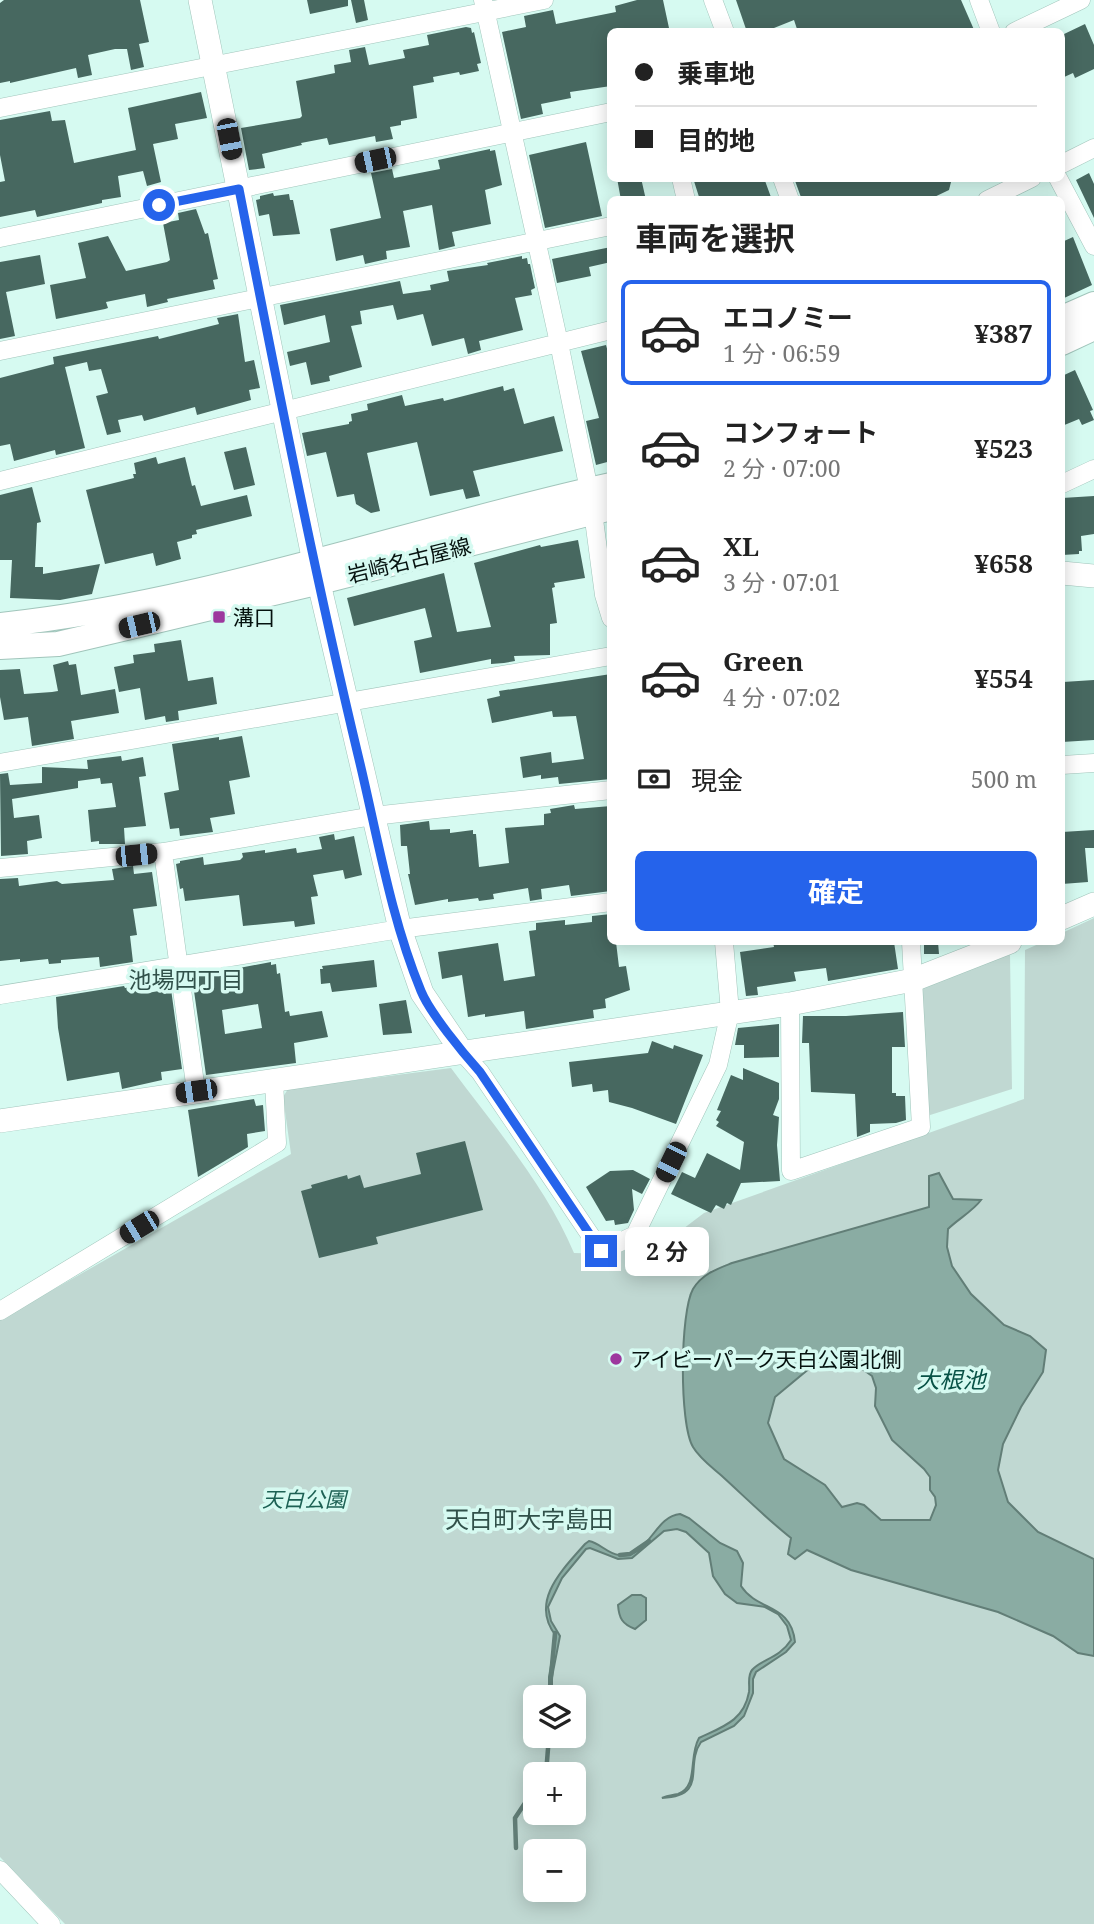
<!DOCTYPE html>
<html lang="ja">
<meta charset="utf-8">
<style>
:root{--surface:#fff;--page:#f6f6f6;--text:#222;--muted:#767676;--line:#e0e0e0;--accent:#2563eb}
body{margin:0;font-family:"Noto Serif","Noto Sans JP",serif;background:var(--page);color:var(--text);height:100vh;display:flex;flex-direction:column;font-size:26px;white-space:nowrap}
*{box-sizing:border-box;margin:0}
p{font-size:23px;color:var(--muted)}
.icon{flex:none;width:38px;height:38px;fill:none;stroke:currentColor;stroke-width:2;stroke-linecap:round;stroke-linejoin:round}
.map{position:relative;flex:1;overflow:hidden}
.drawer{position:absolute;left:607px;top:196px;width:458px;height:749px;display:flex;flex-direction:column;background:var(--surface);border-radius:10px;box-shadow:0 4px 18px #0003}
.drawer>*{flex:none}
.guide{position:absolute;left:607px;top:28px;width:458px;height:154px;border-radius:10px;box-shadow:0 4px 18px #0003;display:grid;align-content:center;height:154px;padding:0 28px;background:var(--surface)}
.tools{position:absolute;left:523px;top:1685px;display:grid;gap:14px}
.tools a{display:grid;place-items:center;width:63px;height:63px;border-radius:10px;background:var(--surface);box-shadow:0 4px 18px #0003;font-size:35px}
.end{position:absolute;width:32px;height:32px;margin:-16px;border:9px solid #2563eb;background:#fff;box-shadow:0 0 0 4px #fff}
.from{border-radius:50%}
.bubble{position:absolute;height:49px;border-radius:10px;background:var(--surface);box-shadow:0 4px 18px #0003;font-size:23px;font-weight:700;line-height:49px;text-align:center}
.car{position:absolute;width:21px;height:42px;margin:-21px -10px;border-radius:9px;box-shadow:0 0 5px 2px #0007;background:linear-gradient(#222 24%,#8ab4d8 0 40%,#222 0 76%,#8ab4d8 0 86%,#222 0)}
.guide b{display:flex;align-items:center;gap:24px;height:66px;font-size:26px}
.guide b+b{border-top:2px solid var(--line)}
.guide i{width:18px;height:18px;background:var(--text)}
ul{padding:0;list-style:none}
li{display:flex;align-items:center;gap:21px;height:105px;margin:0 14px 10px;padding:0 14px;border:4px solid transparent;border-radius:10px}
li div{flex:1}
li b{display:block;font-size:26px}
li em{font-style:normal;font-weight:700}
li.active{border-color:var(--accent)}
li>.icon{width:63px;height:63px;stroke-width:1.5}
h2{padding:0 28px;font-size:32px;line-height:84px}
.pay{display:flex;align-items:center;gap:18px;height:77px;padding:0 28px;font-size:26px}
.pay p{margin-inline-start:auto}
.primary-button{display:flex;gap:14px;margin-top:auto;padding:14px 28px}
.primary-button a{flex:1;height:80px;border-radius:10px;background:var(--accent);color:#fff;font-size:28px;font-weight:700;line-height:80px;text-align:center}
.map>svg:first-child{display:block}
</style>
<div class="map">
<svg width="1094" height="1924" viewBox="0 0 1094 1924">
<rect width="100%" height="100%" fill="#d6faf1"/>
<path fill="#c0d8d2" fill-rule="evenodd" d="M1094,918v1006h-1029l-65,-67v-537l291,-166 -8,-57 5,-8 163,-21c43,58 95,118 123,185l40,1 20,-7 7,-6 34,-6 29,-22 320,-114 1,-149 18,-8h19v-9zM536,1698h38v38h-38zM536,1774h38v39h-38zM536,1852h38v38h-38z
M1010,954l2,135 -85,27 -8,-126z"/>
<path fill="#8aaca3" stroke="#627e77" stroke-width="2" fill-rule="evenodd" d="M939,1173l14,26 28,1c-8,11 -23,19 -33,29l-1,18 5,19 19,28 33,31 26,11 16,14 -3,22 -22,35 -18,37 -5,26 10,32 30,30 56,27v97l-16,-3 -25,-17 -55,-24 -147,-42 -44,-20 -12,9 -7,-5 3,-16c-24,-19 -45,-40 -68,-61 -10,-9 -23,-18 -30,-30 -14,-23 -13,-135 0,-158 9,-15 24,-20 39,-26l197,-56v-31zM830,1362l28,4 14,10 4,12 -1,18 17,34 32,29 6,8v13l5,7 1,8 -6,15h-49l-17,-15 -7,-2 -15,4 -17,-22 -41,-26 -16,-36 7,-26 35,-29z
M680,1514l9,4 31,25 17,8 6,12 -2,23c17,26 50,17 54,56l-9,10 -30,20 -3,7v14l-9,23 -10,10 -33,16c-17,24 8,54 -39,56 4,-2 11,-3 16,-4 21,-8 10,-37 21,-56 23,-11 45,-17 50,-46 1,-7 -2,-16 3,-22 9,-11 27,-11 39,-30l-4,-14 -9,-12 -13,-7 -28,-4 -12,-9 -12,-18 -4,-23 -23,-21 -9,-3 -13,2 -32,27 -14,1 -28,-11 -4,1 -24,29 -14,29 3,14 9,15 -8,41v20h-3v-20l7,-41c-27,-34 6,-66 29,-92l4,-3c11,2 19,13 30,14 29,5 35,-39 61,-41z
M632,1595h9l5,3v22l-11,9c-13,-5 -16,-11 -17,-24z"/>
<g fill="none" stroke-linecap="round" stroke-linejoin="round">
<path stroke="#627e77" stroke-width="4.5" d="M620,1555l10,-1 19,-13
M549,1698l6,-65
M546,1774l3,-38
M516,1848l-1,-30 12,-18 9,-1"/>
</g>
<path fill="#476860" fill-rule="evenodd" d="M4,0h136l9,42 -10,2 5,23 -13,3 -4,-21h-12l-27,6 4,20 -14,3 -2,-10 -66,15v-2l-10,2v-80z
M307,0h41v6l-38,8z
M351,0h13l4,20 -12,3z
M637,0h26l6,28 -14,4h-44v54l-41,6 1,6 -30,6 2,10 -22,5 -19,-87 24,-5 -2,-11 29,-6 3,14 60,-12 -1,-6z
M736,0h225l14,32h-177l-4,-12 -30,12h-17z
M1085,24l9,21v24l-19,9 -2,-5 -11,5v-43z
M466,27l5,1 1,5 2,-1 7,31 -4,1 2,7 -19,4 -1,-3 -26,5 1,5 -21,4 4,32 -16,3v4l-11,2 3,12 -17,3 -1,-6 -46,9 -2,-7 -26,5 1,2 -40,9 3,14 -16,2 -8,-42 59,-10 2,-2 -6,-35 39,-8 -1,-8 17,-3 -2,-12 16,-3 4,18 36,-7 -2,-8 26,-5 -2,-10z
M201,92l6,26 -32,6 3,15 -25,5 8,38 -14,4 -4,-15 -25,5 3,21 -19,3v3l-65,14 -2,-7 -35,7v-35l5,-1 -5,-26v-35l50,-9 2,10 13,-1 9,43 62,-13 -8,-42z
M586,142l16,74 -57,12 -16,-73z
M490,149v2l5,-1 7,35 -17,5 6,34 -39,8 3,14 -16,4 -7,-45 -29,6 7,36 -24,4 1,8 -22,5 -2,-9 -27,6 -6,-32 51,-11 -10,-45 21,-4 2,9 46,-9 -2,-9z
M1089,173l5,11v34l-18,-38z
M617,178h24l5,22h-25z
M693,178h71l8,22h-72z
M794,178h158l-3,12 -21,10h-126z
M273,193l1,3 15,-2 1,6h3l7,34 -27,2 -4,-22 -10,2 -3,-16 4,-1v-3z
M196,209l9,25 3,-1 10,46 -5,1 2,9 -48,10 1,3 -21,5 -2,-13 -39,8 2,6 -3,1 -49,10 -6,-34 36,-7 -8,-35 30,-7 18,35 41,-9 3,-2 -7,-37 16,-3 -1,-7z
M1073,237l19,48 -30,14v-57z
M611,247v15l-22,5 2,9 -34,7 -5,-24z
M40,255l5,29 -39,8 9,44 -15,3v-77z
M522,256v3l5,-1 1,6h2l5,24 -4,2 1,5 -17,3 8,32 -44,11 2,9 -13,4 -4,-16 -32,8 -9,-32 -26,6 -4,-15 -33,6 2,13 -11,2 11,41 -33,9 1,5 -19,4 -5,-23 -16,4 -3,-14 43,-10 -5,-27 -41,10 -4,-20 120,-24 3,13 28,-4 -1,-5 19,-4 -2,-10 41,-6 -1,-2z
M238,314l7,48 9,-2 6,28 -11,2 2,10 -54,15 -2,-8 -51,14 -2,-6 -24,5 3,12 -14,3 -11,-39 12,-3 -7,-24 -12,2 -2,-9 -22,5 20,81 -29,7 -1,-5 -41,11 -4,-17 -10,2v-68l54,-14 -1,-7 105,-21 1,3 60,-15 -2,-6z
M606,345l5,18v98l-15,4 -10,-44 13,-3 -18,-67z
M1075,370l18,40 -3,1 4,9 -12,5 -3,-6 -17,7v-50z
M503,386l1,5 10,-3 10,36 30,-8 9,35 -90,20 7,25 -14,3 -3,-10 -33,7 -13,-54 -50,11 13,58 -9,2 -15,-9 -2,-10 -17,3 -11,-45 -19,4 -5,-23 47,-9v-2l3,-1 -1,-7 17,-4 -1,-6 35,-9 3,11 38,-8 1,3z
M246,447l9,38 -21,5 -10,-38z
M156,457l2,7 27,-7 7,29 3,-1 6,21 46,-11 5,21 -56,14 1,4 -5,1v3l-15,4 4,17 -25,7 -3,-13 -48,11 -19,-74 48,-12 -1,-4h3l-2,-11z
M32,487l9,35 -4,1 -2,44h8v7l57,-10 -8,30 -32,6 -50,-2 2,-38h-12v-65z
M1094,496v38l-13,2 1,15h-3v3l-17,1v-57z
M578,540l7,38 -31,5 1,4 -3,1 5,35 -7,1v31l-36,1 1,5 -11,2 -13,1v-5l-71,14 -6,-32 18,-4 -7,-29 -71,18 -7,-28 97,-25 13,59 34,-5 -17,-64 66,-18 1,2z
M181,640l7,41 25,-4 4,27 -39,7 1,9 -13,2 -1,-6 -20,4 -5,-32 -21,4 -5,-25 20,-4 -1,-8 22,-3 -1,-8z
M68,661l1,4 7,-1 5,31 34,-6 4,24 -48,8 3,18 -42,7 -4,-29 -24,3 -4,-23v-27l20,-1 4,25 28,-2 6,-1 -5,-26z
M611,674v105l-52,5 -1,-7 -17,2v-4l-18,3 -3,-21 31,-5 1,11 32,-4 -8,-43 -23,1 -1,-6 -60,12 -5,-24 13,-3 -1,-5z
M1094,680v60l-32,2 1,-60z
M242,736l8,41 -21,4 6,33 -25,4 3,14 -33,4 -1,-8 -9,1 -6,-36 15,-3 -7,-46 47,-7v3z
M121,756l1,5 21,-4 3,19 -7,1 7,49 -22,2 1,16h-26v-3l-8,1 -3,-32 28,-3 -4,-24 -11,1 -1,-6 -22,3v7l-66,11 2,19 25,-3 3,23 -15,3 1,13 -27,2 -1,-82 8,-1 2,12 32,-2v-16l46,2 -1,-9z
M574,805l1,4 36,-3v85l-40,5 -2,-11 -28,4 1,10 -12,2 -2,-13 -35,6 1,5 -15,2 -1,-3 -30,4v-3l-33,6 -7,-31h2l-3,-28h-6l-1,-21 29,-4 1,9 20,-1v4l23,-3v4h3l3,33 30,-4 -4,-35 39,-3v-11l7,-1 -1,-4z
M1094,830v18h-9l3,34 -26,2v-52z
M334,834l1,6 19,-4 8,39 -17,4 -2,-9 -30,5 5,21 -7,1 4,27 -20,3 -1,-6 -51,5 -4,-31 -54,6 -2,-13 -3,1 -4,-25 4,-1v-2l23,-4 1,8 36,-5 3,-3 -1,-4 23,-3v3l31,-5 1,5 25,-4 -3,-12z
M133,866l1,8 18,-2 5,34 -24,3 4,26 -7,1 3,26 -33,5 -1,-10 -38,3v3l-12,1 -1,-5 -28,3v-3l-20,2v-82l18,-1 1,8 38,-5 5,3 52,-4 -2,-11z
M611,914v28h5l3,25 7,-1 4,24 -25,9 1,9 -13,2 1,8 -68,11 -2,-18 -39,6v-3l-17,3 -6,-42 -20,4 -4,-27 60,-9 6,38 31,-5 -6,-45 7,-1v-7l29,-3v5l27,-3v-6z
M773,942h121l4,27 -70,12 -2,-13 -32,4 2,9 -39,6 1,8 -12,1 -6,-44 34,-5z
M924,942h14l1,12h-15z
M374,960l3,27 -45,5 -2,-9 -9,1 -1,-15h3l-1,-3z
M271,962v3l5,-1 1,10 3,-1 5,39 4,-1 1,5 32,-5 6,26 -34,6 2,20 -90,12 -14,-98zM258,1004l4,24 -37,6 -3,-24z
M146,985l1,8 24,-4 11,80 -21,3 1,8 -40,9 -3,-17 -52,9 -9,-53 -2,-31 68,-11 1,2z
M406,1000l6,33 -29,2 -4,-31z
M903,1012l2,35h-13v46h4v3h9l1,24 -10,3 -26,1v8l-13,5 -2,-43 -44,-2 -2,-49h-7l1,-27h43z
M779,1024v33l-35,1v-13h-9l3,-17z
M652,1041l21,8 1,-4 29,10 -27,69 -44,-16 -23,-6 -1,-12 -15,2 -1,-8 -20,3 -3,-25 79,-9z
M743,1068l36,15v16l-6,16 6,2 -2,28 3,36 -39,2 -10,22 -4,-2 -3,6 -8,-4 -5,8 -40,-19 11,-22 13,6 12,-25 33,17 4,-28 -28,-16 3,-4 -3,-2 5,-9 -4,-1 14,-35 12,5z
M254,1099l2,7 7,-1 2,26 -18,3 1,13 -50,30 -10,-67z
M465,1141l18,69 -107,27 2,7 -59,14 -18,-67 11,-3 -1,-3 36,-10 1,4 12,-4 4,13 57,-14 -5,-21z
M633,1170l17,9 -8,15 -10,-5 2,21 -6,13 -13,2 -1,-5 -8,1 -20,-34 24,-16z"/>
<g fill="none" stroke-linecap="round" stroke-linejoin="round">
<g stroke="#a1c5bb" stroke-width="19">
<path id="minor" d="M483,0l76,343 30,147
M713,0l12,32
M979,0l12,32
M1014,32l67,-32
M0,108l544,-108
M1062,164l32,-16
M681,178l5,22
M782,178l8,22
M1058,178l36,68
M987,200l45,-22
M0,238l611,-126
M0,351l611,-125
M0,481l611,-151
M1062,484l32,-15
M593,512l11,83 7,23
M0,763l611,-107
M1062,765l32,-2
M163,852l33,239
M0,868l163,-16 210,-36 238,-26
M0,995l400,-66 211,-27
M790,1004l1,167 130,-44 -10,-185
M462,1052l18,20 121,179 34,-16 83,-170 12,-53 -6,-70
M0,1311l277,-168 -3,-63
M0,1870l51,54"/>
</g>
<g stroke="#a1c5bb" stroke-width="24">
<path id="tertiary" d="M200,0l114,562 86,367 22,64 40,59
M1062,573l32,3
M1062,918l32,-14
M0,1121l790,-117 123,-24 97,-38"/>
</g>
<g stroke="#a1c5bb" stroke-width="26">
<path id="secondary" d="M1062,318l32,-14
M1062,343l32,-15
M0,625c208,-22 407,-95 611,-140
M0,647l58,-3 81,-19 181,-43 291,-74"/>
</g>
<use href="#minor" stroke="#fff" stroke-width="18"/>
<use href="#tertiary" stroke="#fff" stroke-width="23"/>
<use href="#secondary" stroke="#fff" stroke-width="24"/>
</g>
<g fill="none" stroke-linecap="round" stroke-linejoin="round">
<path stroke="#2563eb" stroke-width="9" d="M159,205l80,-16c37,189 74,378 119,566 19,78 32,161 63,236 9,22 42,62 59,81l121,179"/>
</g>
<g fill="#9d389e" stroke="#d6faf1" stroke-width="2.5">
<rect x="212" y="610" width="14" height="14" rx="3.5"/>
<circle cx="616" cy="1359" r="7"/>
</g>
<g text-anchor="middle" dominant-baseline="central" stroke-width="7" stroke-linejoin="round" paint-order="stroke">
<g font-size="21" fill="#05120f" stroke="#d6faf1">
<text transform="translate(409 560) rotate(-14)">岩崎名古屋線</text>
</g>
<g font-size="21" fill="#05120f" stroke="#d6faf1" text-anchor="start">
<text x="233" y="617">溝口</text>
<text x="630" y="1359">アイビーパーク天白公園北側</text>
</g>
<g font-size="21" font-style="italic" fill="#1d6154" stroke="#d6faf1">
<text x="304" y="1499">天白公園</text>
</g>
<g font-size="23" fill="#31514a" stroke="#d6faf1">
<text x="186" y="979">池場四丁目</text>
</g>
<g font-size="23" font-style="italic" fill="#085246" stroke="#d6faf1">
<text x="951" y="1379">大根池</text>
</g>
<g font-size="24" fill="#31514a" stroke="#d6faf1">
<text x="529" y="1518">天白町大字島田</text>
</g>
</g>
</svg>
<div class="tools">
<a><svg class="icon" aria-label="layers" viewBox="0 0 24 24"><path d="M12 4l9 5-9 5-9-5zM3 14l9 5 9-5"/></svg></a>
<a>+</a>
<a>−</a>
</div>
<i class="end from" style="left:159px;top:205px"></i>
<i class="end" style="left:601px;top:1251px"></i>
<div class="bubble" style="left:625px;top:1227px;width:84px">2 分</div>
<i class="car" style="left:229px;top:139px;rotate:169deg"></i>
<i class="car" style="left:375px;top:160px;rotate:258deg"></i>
<i class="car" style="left:139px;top:625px;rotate:257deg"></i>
<i class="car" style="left:136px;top:855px;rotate:84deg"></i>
<i class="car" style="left:196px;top:1091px;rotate:262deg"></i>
<i class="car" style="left:671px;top:1162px;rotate:206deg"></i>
<i class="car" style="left:139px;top:1227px;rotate:239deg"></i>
<div class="guide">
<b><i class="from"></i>乗車地</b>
<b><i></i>目的地</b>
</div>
<section class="drawer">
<h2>車両を選択</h2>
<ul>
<li class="active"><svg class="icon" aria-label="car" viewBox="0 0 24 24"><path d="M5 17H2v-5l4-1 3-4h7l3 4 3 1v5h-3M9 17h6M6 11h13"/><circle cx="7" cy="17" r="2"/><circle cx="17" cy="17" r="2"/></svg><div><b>エコノミー</b><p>1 分 · 06:59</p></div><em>¥387</em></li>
<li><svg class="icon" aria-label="car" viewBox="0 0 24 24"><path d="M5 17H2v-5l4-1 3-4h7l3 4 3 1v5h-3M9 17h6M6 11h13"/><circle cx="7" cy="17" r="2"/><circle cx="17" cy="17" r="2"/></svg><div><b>コンフォート</b><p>2 分 · 07:00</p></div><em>¥523</em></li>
<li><svg class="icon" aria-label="car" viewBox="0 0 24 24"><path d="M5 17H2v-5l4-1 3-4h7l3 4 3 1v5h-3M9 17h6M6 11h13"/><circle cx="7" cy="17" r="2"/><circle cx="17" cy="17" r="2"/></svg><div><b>XL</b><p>3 分 · 07:01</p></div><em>¥658</em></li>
<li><svg class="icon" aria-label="car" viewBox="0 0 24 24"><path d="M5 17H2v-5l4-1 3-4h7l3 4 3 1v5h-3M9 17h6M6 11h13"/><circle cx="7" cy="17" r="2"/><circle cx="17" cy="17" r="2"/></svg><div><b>Green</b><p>4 分 · 07:02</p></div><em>¥554</em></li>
</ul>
<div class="pay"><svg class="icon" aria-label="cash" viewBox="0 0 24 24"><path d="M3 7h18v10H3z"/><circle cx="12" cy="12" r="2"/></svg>現金<p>500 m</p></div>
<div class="primary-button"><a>確定</a></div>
</section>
</div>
